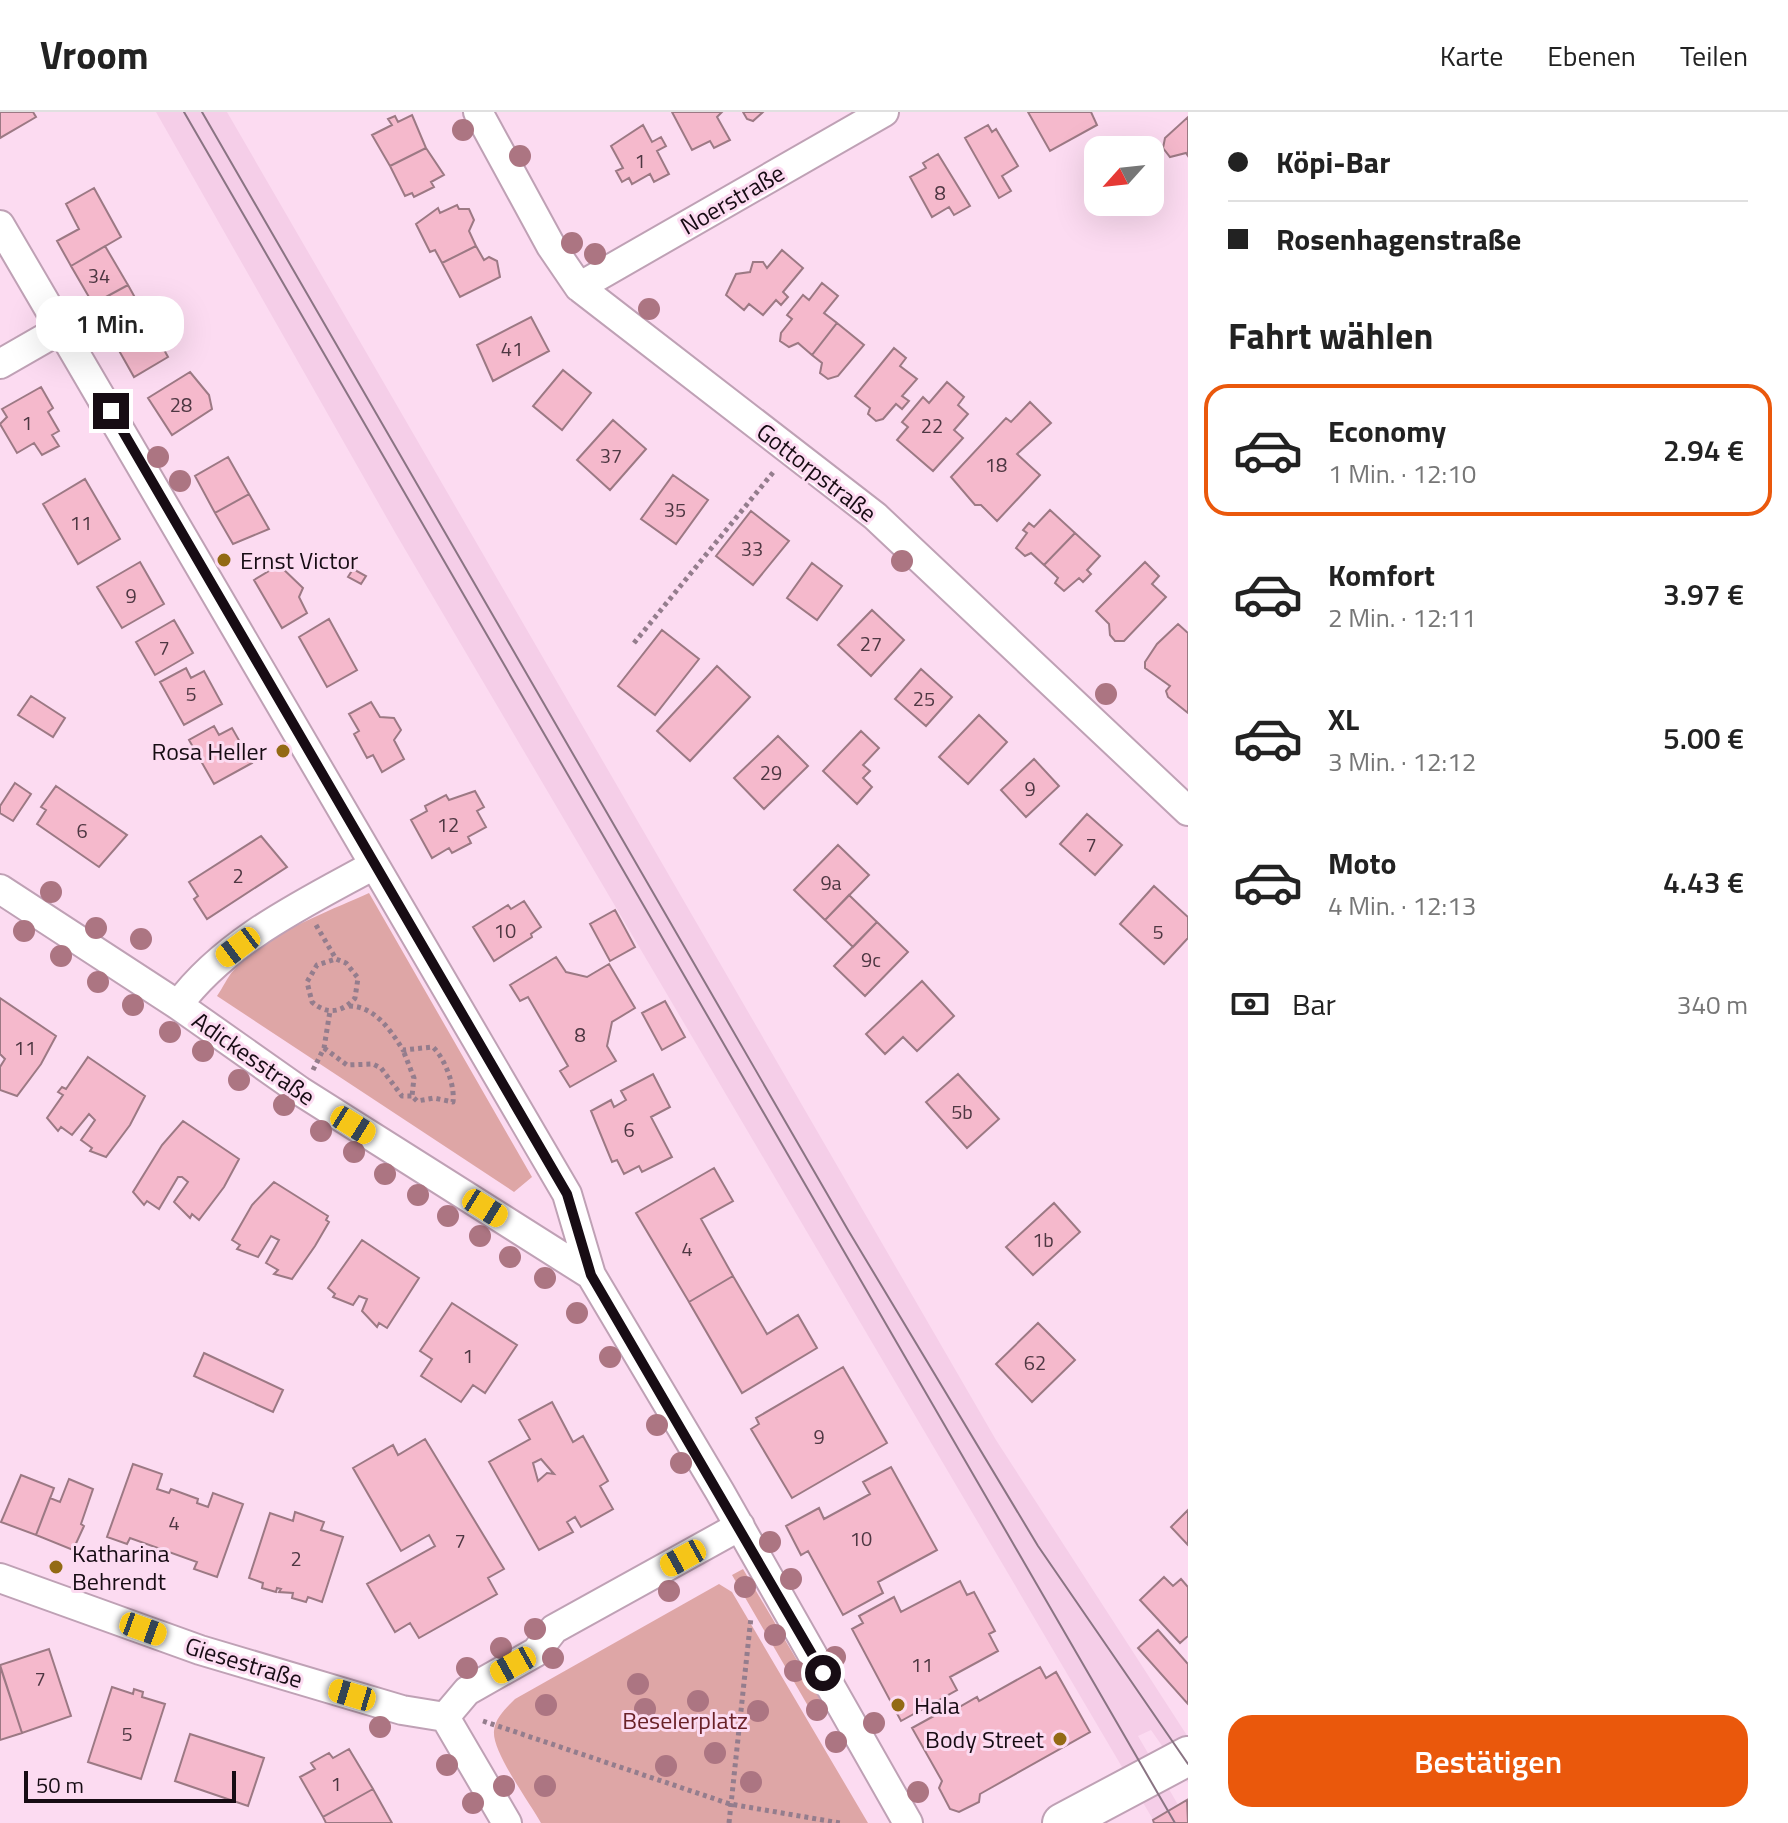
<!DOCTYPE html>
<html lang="de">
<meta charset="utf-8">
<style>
:root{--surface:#fff;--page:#f2f2f2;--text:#222;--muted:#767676;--line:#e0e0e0;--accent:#ea580c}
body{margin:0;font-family:"Titillium Web",sans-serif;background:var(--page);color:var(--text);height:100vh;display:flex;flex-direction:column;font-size:30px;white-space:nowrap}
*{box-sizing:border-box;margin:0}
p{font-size:26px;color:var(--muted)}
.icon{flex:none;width:44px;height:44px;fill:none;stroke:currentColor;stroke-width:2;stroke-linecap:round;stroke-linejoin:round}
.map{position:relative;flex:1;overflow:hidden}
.drawer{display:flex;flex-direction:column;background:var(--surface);width:600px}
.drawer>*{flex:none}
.hud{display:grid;align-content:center;height:176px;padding:0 40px;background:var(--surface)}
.needle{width:52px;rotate:243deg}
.tools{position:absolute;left:1084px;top:24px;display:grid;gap:16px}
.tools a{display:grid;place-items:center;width:80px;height:80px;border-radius:16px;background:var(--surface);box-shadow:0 8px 32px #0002;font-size:40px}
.scale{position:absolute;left:24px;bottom:20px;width:212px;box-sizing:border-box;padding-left:8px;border:4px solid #170c14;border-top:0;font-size:22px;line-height:28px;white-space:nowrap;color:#170c14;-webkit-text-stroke:6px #fcdbf1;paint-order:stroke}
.end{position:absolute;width:36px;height:36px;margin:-18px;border:10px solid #170c14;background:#fff;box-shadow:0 0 0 4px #fff}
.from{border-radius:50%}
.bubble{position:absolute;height:56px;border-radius:24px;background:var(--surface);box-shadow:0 8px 32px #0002;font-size:26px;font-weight:600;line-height:56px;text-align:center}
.car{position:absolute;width:24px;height:48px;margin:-24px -12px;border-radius:10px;box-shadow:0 0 6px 2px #0007;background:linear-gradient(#f5c518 24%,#345 0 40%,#f5c518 0 76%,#345 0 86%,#f5c518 0)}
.hud b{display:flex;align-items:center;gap:28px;height:76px;font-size:30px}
.hud b+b{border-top:2px solid var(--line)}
.hud i{width:20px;height:20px;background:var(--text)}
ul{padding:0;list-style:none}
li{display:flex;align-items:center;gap:24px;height:132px;margin:0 16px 12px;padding:0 24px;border:4px solid transparent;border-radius:24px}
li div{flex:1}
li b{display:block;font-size:30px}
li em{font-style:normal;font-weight:600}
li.current{border-color:var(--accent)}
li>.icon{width:72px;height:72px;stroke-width:1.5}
h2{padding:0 40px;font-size:36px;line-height:96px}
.pay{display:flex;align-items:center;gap:20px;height:88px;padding:0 40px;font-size:30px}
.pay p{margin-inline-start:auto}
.button{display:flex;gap:16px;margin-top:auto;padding:16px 40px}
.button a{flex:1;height:92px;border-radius:24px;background:var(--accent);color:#fff;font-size:32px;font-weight:600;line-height:92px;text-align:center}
header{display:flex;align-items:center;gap:48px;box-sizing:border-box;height:112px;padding:0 40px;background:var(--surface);border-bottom:2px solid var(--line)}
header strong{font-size:38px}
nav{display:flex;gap:44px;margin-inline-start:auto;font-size:28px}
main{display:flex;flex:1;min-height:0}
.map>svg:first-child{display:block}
</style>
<header>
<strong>Vroom</strong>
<nav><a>Karte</a><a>Ebenen</a><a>Teilen</a></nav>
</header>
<main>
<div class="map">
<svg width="1188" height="1711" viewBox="0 0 1188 1711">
<rect width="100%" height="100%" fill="#fcdbf1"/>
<path fill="#f5cee8" d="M156,0h71l769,1328 192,297v46l-37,-53 -13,6 46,79 4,-2v10h-33l-759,-1289z"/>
<path fill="#dea6a6" d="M369,781l163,284 -18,15 -297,-196c6,-8 10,-19 17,-26 30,-35 93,-58 135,-77z
M743,1457l84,142 -12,7 -83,-143z
M719,1472l13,8 136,231h-327c-11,-20 -49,-71 -47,-92 1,-13 12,-23 21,-32z"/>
<path fill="#f5b9cc" stroke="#9c7984" stroke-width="2" fill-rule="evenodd" d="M0,0h33l3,5 -36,21z
M672,0h50l-5,5 13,23 -16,8 -4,-7 -18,9z
M743,0h20l-10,9 -6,-2z
M1028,0h63l6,13 -47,26z
M412,3l14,33 -36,18 -18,-31 20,-10 -4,-6 7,-3 3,6z
M1188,5v39l-2,-3 -16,4 -7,-9 2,-10z
M643,13l9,17 9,-5 5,9 -9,5 12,23 -15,8 -4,-8 -18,10 -3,-6 -7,4 -6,-11 7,-3 -12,-22z
M988,13l4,7 4,-3 22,37 -16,10 9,15 -12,7 -34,-60z
M426,36l18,27 -13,7 3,5 -20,10 -2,-4 -7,3 -15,-30z
M938,42l32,52 -16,9 -5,-8 -17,10 -22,-40 16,-9 -3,-5z
M94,76l27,49 -50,29 -14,-25 22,-12 -13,-25z
M457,93l2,4h10l5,11 -5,11 7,15 -34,17 -7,-13 -5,2 -14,-28 22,-16 2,5z
M105,134l23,39 -35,19 -22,-38z
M476,134l8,14 5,-3 8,4 3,16 -40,20 -18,-34z
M782,138l21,18 -20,24 5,5 -7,8 -5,-5 -13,15 -14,-11 -5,6 -18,-15 10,-21 14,-2 3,-10h10l4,6z
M822,171l16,13 -14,17 13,10 -25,32 -14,-12 -9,4 -9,-6 1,-8 11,-14 -5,-4 16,-20 6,5z
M128,173l20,36 -35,19 -20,-36z
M531,205l18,34 -56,30 -16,-36z
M148,209l20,36 -34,20 -21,-37z
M837,211l27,22 -26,31 -10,3 -8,-6 2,-10 -10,-8z
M894,236l12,10 -6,8 17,13 -15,17 7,5 -7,8 -6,-5 -13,15 -7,2 -8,-7 2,-6 -15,-12z
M563,258l28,23 -29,37 -29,-24z
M190,260l19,23 3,14 -40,26 -24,-37z
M947,270l17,15 -6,8 10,9 -14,16 9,8 -30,33 -36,-31 11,-13 -6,-5 21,-25 6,6z
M41,275l12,21 -5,4 11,19 -7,4 7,11 -17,9 -8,-12 -17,10 -17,-29 7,-7 -5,-8z
M1030,290l21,21 -34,31 23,21 -43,46 -16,-16h-6l-24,-28 55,-59 5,4z
M613,308l33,29 -36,41 -33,-30z
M228,345l21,37 -34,19 -20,-37z
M673,363l35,25 -32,44 -35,-25z
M85,367l35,60 -42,25 -35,-60z
M249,382l20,35 -36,15 -18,-31z
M1050,398l25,23 -31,32 -13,-12 -6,3 -9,-8 11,-15 -4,-3 6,-7 5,4z
M751,399l38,30 -36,44 -37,-29z
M1075,421l25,23 -13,14 4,4 -8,8 -4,-4 -15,13 -9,-8 3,-5 -14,-13z
M140,450l24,42 -42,24 -25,-41z
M1145,450l14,14 -7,8 14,13 -42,44h-9l-5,-6 -1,-11 -13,-13z
M812,451l30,23 -25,34 -30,-22z
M279,453l24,23 -4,9 8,16 -25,15 -28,-48z
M353,457l13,7 -5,8 -13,-7z
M872,498l32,30 -33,36 -33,-31z
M329,507l28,51 -30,17 -28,-50z
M174,508l19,33 -38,22 -19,-33z
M1178,512l10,9v80l-20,-16 -2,-6 4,-5 -25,-18v-6l12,-18z
M662,518l37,29 -44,56 -37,-29z
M717,554l33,31 -60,64 -33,-30z
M186,556l5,10 13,-7 18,33 -38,21 -24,-43z
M921,557l31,28 -26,29 -31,-27z
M31,584l34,22 -12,19 -35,-22z
M371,590l9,15 14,1 7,12 -7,10 10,19 -22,13 -9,-17 -6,3 -13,-24 5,-3 -10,-17z
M979,603l28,27 -39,42 -29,-27z
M214,614l5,9 13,-7 20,35 -38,21 -25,-44z
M861,619l18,17 -16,17 7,6 -7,7 9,9 -15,17 -34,-33z
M778,624l30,30 -44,43 -30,-31z
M1034,647l25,27 -33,31 -25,-27z
M15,671l16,11 -18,27 -13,-8v-7z
M56,674l71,49 -28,32 -62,-43 9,-14 -5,-3z
M475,679l9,16 -7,4 9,16 -18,10 3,6 -19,10 -3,-5 -17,10 -21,-38 16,-9 -2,-5 21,-11 3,5z
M1087,702l35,31 -27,30 -35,-31z
M261,724l26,31 -80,52 -13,-20 4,-3 -9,-14z
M838,733l31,30 -44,45 -31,-30z
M1154,774l34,31v21l-24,26 -44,-40z
M849,783l28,27 -24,25 -28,-27z
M524,789l17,26 -10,7 1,3 -38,24 -21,-34 35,-22 3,4z
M615,798l20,37 -25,14 -20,-37z
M877,810l31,30 -43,44 -31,-30z
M556,845l10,15 21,5 22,-13 26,44 -23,14 -5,24 9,15 -46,26 -10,-16 8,-5 -40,-69 -8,4 -10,-16z
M922,869l32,35 -37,35 -14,-14 -18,17 -19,-20z
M0,886l56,38 -15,28 -24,32 -17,-6v-23l5,-8 -5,-5z
M665,889l20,36 -23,13 -20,-37z
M88,945l57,39 -15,29 -24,32 -16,-6 2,-3 -11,-8 14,-20 -6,-6 -17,21 -11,-8 -3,4 -11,-13 16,-23 -5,-3 4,-5 4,2z
M653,962l17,33 -19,10 21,40 -30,15 -3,-6 -15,8 -7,-14 -5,2 -21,-51 20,-11 3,7 12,-7 -5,-9z
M958,962l41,45 -32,29 -41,-46z
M183,1009l56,38 -15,28 -25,33 -7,-6 -2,4 -16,-16 14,-20 -6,-5h-4l-19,32 -12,-8 -3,4 -11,-13 29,-47z
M714,1056l19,33 -32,18 32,57 -44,26 -53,-89z
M274,1070l54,34 -2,4 3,2 -14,24 -23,33 -18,-5 4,-4 -12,-7 13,-23 -8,-4 -13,21 -21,-8 3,-4 -8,-5 20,-35z
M1054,1091l26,29 -47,43 -27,-28z
M362,1128l57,38 -32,50 -8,-5 -2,4 -15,-16 5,-12 -8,-3 -6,9 -20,-8 2,-3 -7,-6z
M733,1164l34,58 31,-19 19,33 -75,45 -53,-91z
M452,1191l65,42 -32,48 -12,-8 -12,17 -40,-26 11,-17 -12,-8z
M1038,1211l37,37 -43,42 -36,-38z
M204,1241l79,37 -10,22 -79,-36z
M843,1255l44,76 -95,55 -41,-69 8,-5 -3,-6z
M552,1290l21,40 10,-6 25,45 -8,5 13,23 -32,18 -6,-10 -8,5 6,10 -34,18 -50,-88 41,-23 -11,-19zM541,1347l13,15 -7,-1 -9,8 -5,-18z
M425,1327l79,130 -16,9 9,16 -78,44 -9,-15 -15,9 -28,-48 68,-38 -6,-11 -28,16 -48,-83 40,-23 5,10z
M133,1352l29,10 -5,15 12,4 2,-4 27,10 -1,4 11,4 5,-14 30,11 -26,73 -23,-8 3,-7 -67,-24 -3,6 -20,-7z
M891,1355l46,83 -59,32 5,11 -40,22 -35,-64 -7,4 -15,-29 33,-18 5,11 46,-25 -7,-12z
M21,1363l33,13 -18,47 -35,-13z
M69,1367l24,10 -12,35 3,2 -11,24 -37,-15 14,-37 10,4z
M1188,1398v35l-17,-18z
M295,1400l29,10 -3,8 22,7 -21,65 -14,-5 -2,5 -14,-4 1,-5 -14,-1 2,-3 -4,-1 -1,4 -14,-4 1,-5 -14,-5 21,-65 23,8z
M1164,1465l9,9 8,-7 7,8v49l-8,7 -40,-43z
M960,1469l7,14 7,-3 21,39 -6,3 9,17 -48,26 7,13 -56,31 -49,-92 11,-6 -4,-7 35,-19 7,15z
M1158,1518l30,34v40l-50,-56z
M49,1537l22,67 -49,17 -22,-68z
M0,1554l22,67 -22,7z
M1040,1555l6,11 10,-6 34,60 -110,62 -1,8 -20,10 -9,-3 -11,-21 3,-7 -30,-53 40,-22 2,4 23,-13 2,4z
M112,1575l21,7 1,-5 9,3 -1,5 23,7 -24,75 -53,-17z
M190,1622l74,24 -16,48 -73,-25z
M349,1637l24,40 -50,28 -23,-40 15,-8 -4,-6 18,-10 4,5z
M373,1677l19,34h-66l-3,-6z
M1187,1688l1,23h-34l-1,-3z"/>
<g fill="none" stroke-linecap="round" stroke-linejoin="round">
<g stroke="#bfa1b5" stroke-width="32">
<path id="street" d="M478,0l73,134 28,41 296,229 313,295
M0,113l567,969 24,81 129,217 188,331
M579,175l305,-175
M0,252l61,-35
M0,777l178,116 122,86 291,184
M178,893c48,-65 127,-102 196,-140
M0,1466l200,72 202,60 43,7
M445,1605l22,-26 69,-39 18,-23 186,-103
M445,1605l62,106"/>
</g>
<g stroke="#bfa1b5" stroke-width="42">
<path id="secondary" d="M1062,1711l126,-67"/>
</g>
<path stroke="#947d8d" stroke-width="5" stroke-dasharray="4 4" stroke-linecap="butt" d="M634,531l141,-173
M316,813l20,34 10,4 12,15 -3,20c-13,15 -28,17 -43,4l-5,-20 10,-17 19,-6
M349,894c25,0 41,23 54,44l30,-3c12,12 22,38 20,55l-19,-4 -17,3 -5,-5 2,-18 -11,-28
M324,936l23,17 26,-1 8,4 21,28h10
M313,958l11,-22 6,-37
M483,1609l247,83 110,19
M729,1711l22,-206"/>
<use href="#street" stroke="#fff" stroke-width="28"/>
<use href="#secondary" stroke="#fff" stroke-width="38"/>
<path stroke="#8a7483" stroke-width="2" d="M184,0l991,1711
M202,0l646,1118 190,316 150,218"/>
</g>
<g fill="#ac7582">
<circle cx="463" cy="18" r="11"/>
<circle cx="520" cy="44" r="11"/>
<circle cx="572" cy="131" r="11"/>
<circle cx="595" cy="142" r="11"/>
<circle cx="649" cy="197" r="11"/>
<circle cx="158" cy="345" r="11"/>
<circle cx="180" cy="369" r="11"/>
<circle cx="902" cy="449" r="11"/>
<circle cx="1106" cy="582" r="11"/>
<circle cx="51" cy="780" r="11"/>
<circle cx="96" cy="816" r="11"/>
<circle cx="24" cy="819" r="11"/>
<circle cx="141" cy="827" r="11"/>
<circle cx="61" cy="844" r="11"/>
<circle cx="98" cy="870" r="11"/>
<circle cx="133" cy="893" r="11"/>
<circle cx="170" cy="920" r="11"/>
<circle cx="203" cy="939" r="11"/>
<circle cx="239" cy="968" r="11"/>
<circle cx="284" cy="993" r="11"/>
<circle cx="321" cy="1019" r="11"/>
<circle cx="354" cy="1040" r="11"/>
<circle cx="385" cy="1062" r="11"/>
<circle cx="418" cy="1083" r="11"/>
<circle cx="448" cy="1104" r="11"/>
<circle cx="480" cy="1124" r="11"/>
<circle cx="510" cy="1145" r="11"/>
<circle cx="545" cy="1166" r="11"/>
<circle cx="577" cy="1201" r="11"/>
<circle cx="610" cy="1245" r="11"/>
<circle cx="657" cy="1313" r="11"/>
<circle cx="681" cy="1351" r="11"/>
<circle cx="770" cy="1430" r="11"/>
<circle cx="791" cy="1467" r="11"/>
<circle cx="745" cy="1475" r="11"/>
<circle cx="669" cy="1479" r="11"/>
<circle cx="535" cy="1517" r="11"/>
<circle cx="775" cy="1523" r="11"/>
<circle cx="501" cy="1536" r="11"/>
<circle cx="835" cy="1545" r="11"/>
<circle cx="553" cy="1546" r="11"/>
<circle cx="467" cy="1556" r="11"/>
<circle cx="795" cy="1559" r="11"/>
<circle cx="638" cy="1572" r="11"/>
<circle cx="698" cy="1589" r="11"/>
<circle cx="546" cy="1593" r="11"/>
<circle cx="645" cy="1597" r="11"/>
<circle cx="817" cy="1598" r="11"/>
<circle cx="758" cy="1599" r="11"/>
<circle cx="874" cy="1611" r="11"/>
<circle cx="380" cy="1615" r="11"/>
<circle cx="836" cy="1630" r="11"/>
<circle cx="715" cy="1641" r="11"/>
<circle cx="447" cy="1653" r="11"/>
<circle cx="666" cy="1654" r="11"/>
<circle cx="751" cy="1670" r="11"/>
<circle cx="504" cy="1674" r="11"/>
<circle cx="545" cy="1674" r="11"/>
<circle cx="918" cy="1680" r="11"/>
<circle cx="473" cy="1691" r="11"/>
</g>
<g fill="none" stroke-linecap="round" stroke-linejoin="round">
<path stroke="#170c14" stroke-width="10" d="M111,299l456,783 24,81 232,398"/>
</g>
<g fill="#936a14" stroke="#fcdbf1" stroke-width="3">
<circle cx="224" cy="448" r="8"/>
<circle cx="283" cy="639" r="8"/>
<circle cx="56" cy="1455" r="8"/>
<circle cx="898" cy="1593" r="8"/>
<circle cx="1060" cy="1627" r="8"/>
</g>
<g text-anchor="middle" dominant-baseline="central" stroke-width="6" stroke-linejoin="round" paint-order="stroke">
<g font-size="20" fill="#4e3742">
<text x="640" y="48">1</text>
<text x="940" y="80">8</text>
<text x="99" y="163">34</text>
<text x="512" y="236">41</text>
<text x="181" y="292">28</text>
<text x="27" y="310">1</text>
<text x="932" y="313">22</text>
<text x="611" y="343">37</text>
<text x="996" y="352">18</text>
<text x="675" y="397">35</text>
<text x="81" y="410">11</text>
<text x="752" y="436">33</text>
<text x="131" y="483">9</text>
<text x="871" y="531">27</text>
<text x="164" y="535">7</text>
<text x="191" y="581">5</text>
<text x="924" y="586">25</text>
<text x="771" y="660">29</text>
<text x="1030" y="676">9</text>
<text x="448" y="712">12</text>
<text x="82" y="718">6</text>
<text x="1091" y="732">7</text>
<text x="238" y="763">2</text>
<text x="831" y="770">9a</text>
<text x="505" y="818">10</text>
<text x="1158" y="819">5</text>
<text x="871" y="847">9c</text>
<text x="580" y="922">8</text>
<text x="25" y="935">11</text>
<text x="962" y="999">5b</text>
<text x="629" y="1017">6</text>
<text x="1043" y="1127">1b</text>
<text x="687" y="1136">4</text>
<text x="468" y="1243">1</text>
<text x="1035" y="1250">62</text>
<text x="819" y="1324">9</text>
<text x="174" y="1410">4</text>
<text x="861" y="1426">10</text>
<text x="460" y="1428">7</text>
<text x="296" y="1446">2</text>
<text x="922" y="1552">11</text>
<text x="40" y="1566">7</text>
<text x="127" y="1621">5</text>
<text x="336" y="1671">1</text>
</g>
<g font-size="24" fill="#170c14" stroke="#fcdbf1">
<text transform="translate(732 87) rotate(-30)">Noerstraße</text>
<text transform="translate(817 360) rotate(38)">Gottorpstraße</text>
<text transform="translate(254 946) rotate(35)">Adickesstraße</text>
<text transform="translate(244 1550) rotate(17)">Giesestraße</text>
</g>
<g font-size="24" fill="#170c14" stroke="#fcdbf1" text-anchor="start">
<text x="240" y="448">Ernst Victor</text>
<text x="267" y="639" text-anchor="end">Rosa Heller</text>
<text x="72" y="1441">Katharina<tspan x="72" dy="28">Behrendt</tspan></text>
<text x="914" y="1593">Hala</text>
<text x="1044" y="1627" text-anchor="end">Body Street</text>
</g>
<g font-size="24" fill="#6a2228" stroke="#fcdbf1">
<text x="685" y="1608">Beselerplatz</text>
</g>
</g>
</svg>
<div class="tools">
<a><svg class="needle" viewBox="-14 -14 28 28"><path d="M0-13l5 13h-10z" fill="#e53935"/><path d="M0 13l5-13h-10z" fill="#767676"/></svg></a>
</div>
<div class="scale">50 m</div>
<i class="end from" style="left:823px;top:1561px"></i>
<i class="end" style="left:111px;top:299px"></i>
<div class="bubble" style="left:36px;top:184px;width:148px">1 Min.</div>
<i class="car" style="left:238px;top:835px;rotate:233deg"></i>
<i class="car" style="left:353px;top:1013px;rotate:122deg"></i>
<i class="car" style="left:485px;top:1096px;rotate:122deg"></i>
<i class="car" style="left:683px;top:1446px;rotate:241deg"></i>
<i class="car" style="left:143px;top:1517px;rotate:110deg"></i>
<i class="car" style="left:513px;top:1553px;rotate:241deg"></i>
<i class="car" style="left:352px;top:1583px;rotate:287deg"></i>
</div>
<section class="drawer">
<div class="hud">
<b><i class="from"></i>Köpi-Bar</b>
<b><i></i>Rosenhagenstraße</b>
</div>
<h2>Fahrt wählen</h2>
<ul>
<li class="current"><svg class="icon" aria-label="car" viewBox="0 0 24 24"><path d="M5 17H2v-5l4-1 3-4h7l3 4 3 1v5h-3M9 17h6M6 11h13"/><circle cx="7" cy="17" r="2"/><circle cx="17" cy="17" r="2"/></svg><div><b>Economy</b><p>1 Min. · 12:10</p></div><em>2.94 €</em></li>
<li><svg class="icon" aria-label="car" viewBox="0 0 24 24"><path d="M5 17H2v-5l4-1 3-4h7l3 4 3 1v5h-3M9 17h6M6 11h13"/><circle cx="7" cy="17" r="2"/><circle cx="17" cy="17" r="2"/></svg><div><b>Komfort</b><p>2 Min. · 12:11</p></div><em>3.97 €</em></li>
<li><svg class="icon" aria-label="car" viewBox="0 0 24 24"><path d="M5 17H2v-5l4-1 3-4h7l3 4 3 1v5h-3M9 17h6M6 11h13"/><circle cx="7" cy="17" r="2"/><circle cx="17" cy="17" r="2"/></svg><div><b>XL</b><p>3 Min. · 12:12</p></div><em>5.00 €</em></li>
<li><svg class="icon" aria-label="car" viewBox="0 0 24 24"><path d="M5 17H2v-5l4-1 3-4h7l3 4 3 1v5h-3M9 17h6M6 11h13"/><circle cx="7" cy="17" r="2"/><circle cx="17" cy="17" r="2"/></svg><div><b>Moto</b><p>4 Min. · 12:13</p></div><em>4.43 €</em></li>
</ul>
<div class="pay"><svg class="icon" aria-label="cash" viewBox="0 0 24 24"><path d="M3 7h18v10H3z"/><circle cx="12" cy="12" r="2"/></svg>Bar<p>340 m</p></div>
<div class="button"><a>Bestätigen</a></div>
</section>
</main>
